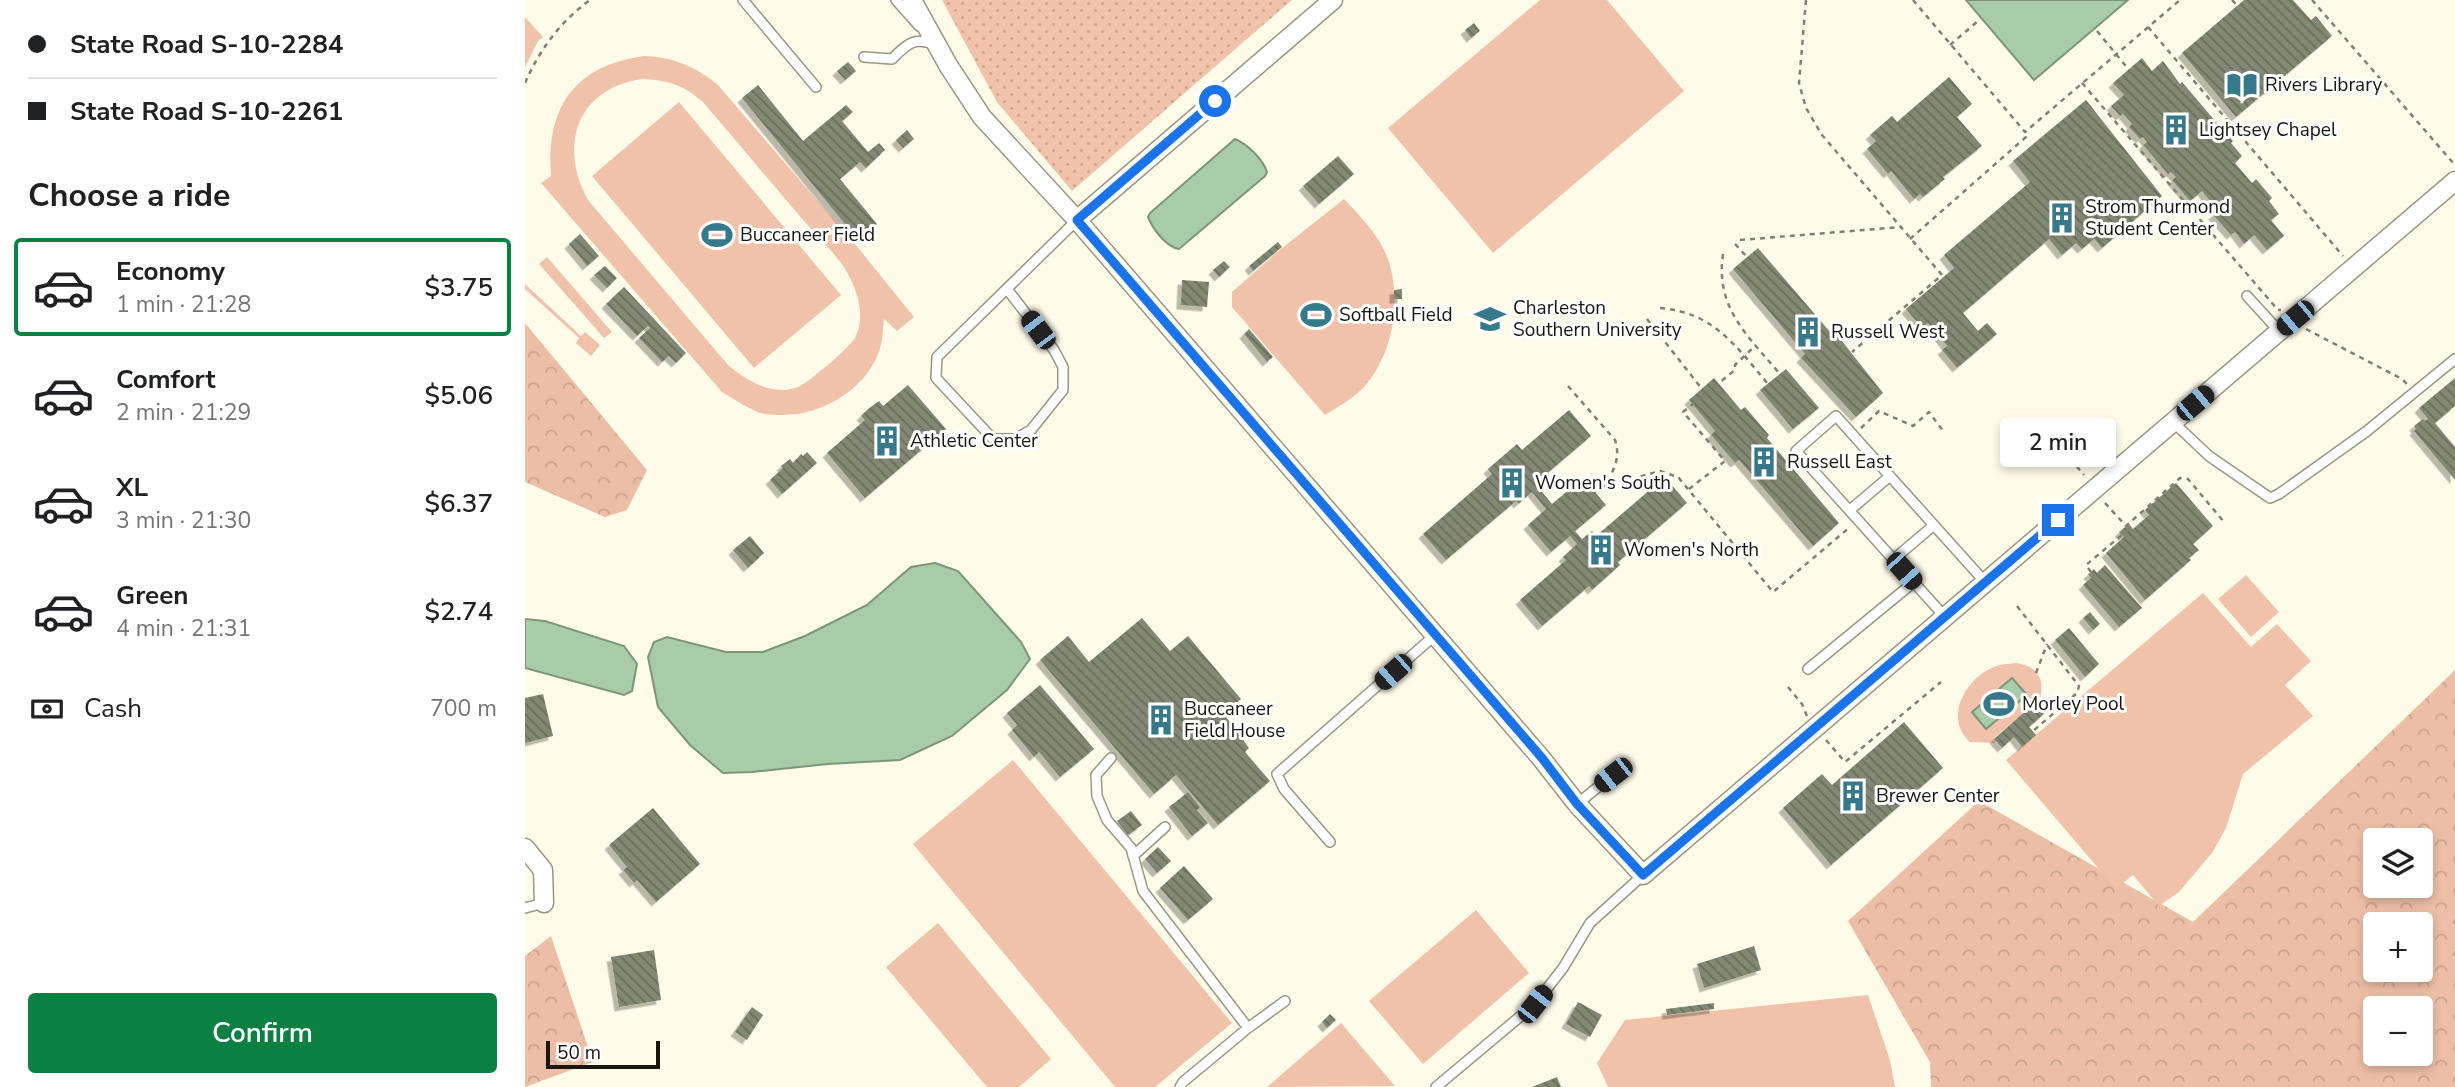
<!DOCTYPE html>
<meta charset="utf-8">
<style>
:root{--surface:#fff;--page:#f2f2f2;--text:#202124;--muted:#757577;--line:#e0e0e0;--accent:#0b8043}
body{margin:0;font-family:"Nunito Sans",sans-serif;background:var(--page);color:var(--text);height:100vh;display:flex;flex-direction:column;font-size:26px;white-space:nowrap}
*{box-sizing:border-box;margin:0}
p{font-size:23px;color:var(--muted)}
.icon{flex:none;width:38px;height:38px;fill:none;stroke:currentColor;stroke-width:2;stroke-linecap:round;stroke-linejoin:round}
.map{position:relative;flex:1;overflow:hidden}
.panel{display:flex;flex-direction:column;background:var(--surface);width:525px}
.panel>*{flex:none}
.guide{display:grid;align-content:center;height:154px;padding:0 28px;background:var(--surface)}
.controls{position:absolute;left:1838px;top:828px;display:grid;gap:14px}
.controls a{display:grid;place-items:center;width:70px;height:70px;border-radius:7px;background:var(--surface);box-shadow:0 4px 10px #0003;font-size:35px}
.scale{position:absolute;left:21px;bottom:18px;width:114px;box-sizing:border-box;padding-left:7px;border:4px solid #18170f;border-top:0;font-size:19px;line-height:24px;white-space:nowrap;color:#18170f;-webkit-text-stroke:5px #fff;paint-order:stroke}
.end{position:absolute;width:32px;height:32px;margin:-16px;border:9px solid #1a73e8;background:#fff;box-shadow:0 0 0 4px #fff}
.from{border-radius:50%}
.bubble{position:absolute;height:49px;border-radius:7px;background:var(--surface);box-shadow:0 4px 10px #0003;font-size:23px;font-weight:600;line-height:49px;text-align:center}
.car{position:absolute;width:21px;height:42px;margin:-21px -10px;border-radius:9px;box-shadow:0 0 5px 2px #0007;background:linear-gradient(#222 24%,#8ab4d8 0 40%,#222 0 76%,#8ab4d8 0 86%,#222 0)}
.guide b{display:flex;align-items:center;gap:24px;height:66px;font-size:26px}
.guide b+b{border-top:2px solid var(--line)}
.guide i{width:18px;height:18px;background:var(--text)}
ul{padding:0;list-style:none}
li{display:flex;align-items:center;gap:21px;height:98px;margin:0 14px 10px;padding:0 14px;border:4px solid transparent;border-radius:7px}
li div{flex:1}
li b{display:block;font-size:26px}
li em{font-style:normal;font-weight:600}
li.on{border-color:var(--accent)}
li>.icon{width:63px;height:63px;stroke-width:1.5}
h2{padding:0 28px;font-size:32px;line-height:84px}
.pay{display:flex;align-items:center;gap:18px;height:77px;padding:0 28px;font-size:26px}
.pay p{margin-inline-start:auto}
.button{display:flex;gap:14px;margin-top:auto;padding:14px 28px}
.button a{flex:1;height:80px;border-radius:7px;background:var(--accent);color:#fff;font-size:28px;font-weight:600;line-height:80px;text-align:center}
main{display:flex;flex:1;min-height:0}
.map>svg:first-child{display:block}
</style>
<main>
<section class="panel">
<div class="guide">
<b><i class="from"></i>State Road S-10-2284</b>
<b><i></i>State Road S-10-2261</b>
</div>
<h2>Choose a ride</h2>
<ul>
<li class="on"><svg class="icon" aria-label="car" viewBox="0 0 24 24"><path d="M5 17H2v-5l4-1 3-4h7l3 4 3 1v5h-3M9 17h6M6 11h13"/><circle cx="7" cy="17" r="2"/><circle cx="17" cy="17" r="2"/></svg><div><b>Economy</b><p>1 min · 21:28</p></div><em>$3.75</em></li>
<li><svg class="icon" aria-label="car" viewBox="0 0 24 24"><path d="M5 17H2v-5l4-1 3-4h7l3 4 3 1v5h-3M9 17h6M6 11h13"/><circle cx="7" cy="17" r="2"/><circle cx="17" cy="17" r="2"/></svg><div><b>Comfort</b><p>2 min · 21:29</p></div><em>$5.06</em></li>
<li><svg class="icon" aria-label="car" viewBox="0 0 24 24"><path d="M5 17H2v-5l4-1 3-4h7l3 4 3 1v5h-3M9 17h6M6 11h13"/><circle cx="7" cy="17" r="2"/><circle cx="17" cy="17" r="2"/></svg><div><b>XL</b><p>3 min · 21:30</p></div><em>$6.37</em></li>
<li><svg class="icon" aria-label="car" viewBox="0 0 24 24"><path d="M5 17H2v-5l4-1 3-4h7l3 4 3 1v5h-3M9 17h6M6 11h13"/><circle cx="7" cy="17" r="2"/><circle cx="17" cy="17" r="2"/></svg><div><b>Green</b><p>4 min · 21:31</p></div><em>$2.74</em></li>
</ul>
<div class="pay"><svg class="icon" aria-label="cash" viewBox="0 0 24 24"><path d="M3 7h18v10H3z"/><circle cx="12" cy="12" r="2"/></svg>Cash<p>700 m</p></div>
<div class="button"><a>Confirm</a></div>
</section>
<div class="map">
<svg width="1930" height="1087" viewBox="0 0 1930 1087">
<defs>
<pattern id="grass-dots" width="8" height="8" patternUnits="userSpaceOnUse" patternTransform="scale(1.75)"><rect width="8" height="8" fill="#f1c2aa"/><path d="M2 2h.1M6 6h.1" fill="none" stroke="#cea691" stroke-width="1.8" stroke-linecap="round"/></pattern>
<pattern id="forest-crowns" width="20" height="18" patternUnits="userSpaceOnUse" patternTransform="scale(1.75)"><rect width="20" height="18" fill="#ecbea6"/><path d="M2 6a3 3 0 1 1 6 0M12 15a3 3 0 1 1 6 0" fill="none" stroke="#caa38e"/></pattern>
<pattern id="building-back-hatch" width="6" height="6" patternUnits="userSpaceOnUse" patternTransform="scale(1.75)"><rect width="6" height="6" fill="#828874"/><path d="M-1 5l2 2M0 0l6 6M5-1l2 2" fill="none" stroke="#696e5e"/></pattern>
<filter id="shadow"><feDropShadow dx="-4.5" dy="4.5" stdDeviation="0" flood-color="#0004"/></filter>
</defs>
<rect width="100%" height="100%" fill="#fffbe9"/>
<path fill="url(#grass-dots)" d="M417,0h350l-220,191 -75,-89z"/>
<path fill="url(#forest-crowns)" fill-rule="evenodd" d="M0,323l122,147 -20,40 -22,7 -80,-35z
M1930,670v417h-524l-1,-25 -82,-141 131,-120 214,121zM1850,840h45v46h-45zM1850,924h45v46h-45zM1850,1008h45v46h-45z
M26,936l42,126 -68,25v-131z"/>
<path fill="#f1c2aa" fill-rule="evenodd" d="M1015,0h67l77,91 -191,162 -105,-125z
M0,17l18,20 -5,4 -13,26z
M119,56c28,1 51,10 73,28l142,165 55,68 -17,14 -13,-12c-1,7 -1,14 -2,21 -7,40 -47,68 -84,74 -12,1 -27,2 -38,-1 -13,-5 -26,-14 -38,-21l-181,-209 10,-7c-5,-69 23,-110 93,-120zM117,79c25,1 42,6 61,23 34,40 67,79 101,119 14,17 34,34 44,53 10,19 17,42 8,62 -4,10 -41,40 -51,47 -25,17 -56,0 -77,-18l-140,-165c-30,-54 -11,-112 54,-121z
M154,102l162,193 -87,73 -162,-192z
M819,199c17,18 35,36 44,60 14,41 5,96 -24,128 -10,11 -26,20 -39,28l-93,-108v-15l49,-43z
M22,257l65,75 -8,6 -65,-74z
M0,284l56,52 4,-4 15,13 -9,11 -15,-13 3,-5 -54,-49z
M1721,575l33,37 -28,25 -33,-38z
M1678,593l48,54 26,-23 34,37 -26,24 28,31 -70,58 -17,54 -14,25 -33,39 -20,14 -26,-31 -17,14 -110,-129z
M1491,663c25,3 31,21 21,43l-2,-2 -41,34 2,3 -2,2 -24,-1c-27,-24 -4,-64 24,-75 6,-3 15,-3 22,-4z
M488,760l219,263 -77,64h-40l-202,-243z
M951,910l53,63 -106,91 -54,-63z
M413,923l113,136 -32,28h-32l-101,-120z
M1343,995l22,65 5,27h-287l-11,-24 28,-43z
M816,1023l54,63 -128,1z"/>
<path fill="#a8cca8" stroke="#7d967a" stroke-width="2" d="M1441,0h162l-94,80z
M710,139c12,5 28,20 32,33l-2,4 -86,73c-13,-2 -26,-20 -31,-32l2,-4z
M410,563l23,8 63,71 9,17 -23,31 -55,46 -52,24 -72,4 -76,8 -29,1 -33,-28 -32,-38 -10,-50 6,-15 13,-5 59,15h37l42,-16 62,-31 44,-38z
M0,619l20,2 79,25 13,18 -5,27 -8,4 -99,-27z
M1487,678l15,17 -41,34 -14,-17z"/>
<path fill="url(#building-back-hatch)" filter="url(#shadow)" d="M1719,0h49l18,20 5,-4 16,20 -96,81 -54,-64z
M949,23l6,8 -9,7 -6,-8z
M1617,58l10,13 11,-10 17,23 2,-2 40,47 -2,2 5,5 2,-2 6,7 -2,2 11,13 -7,7 17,20 4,-4 16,19 -3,3 10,13 -8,6 13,16 -17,14 -13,-15 -10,9 -9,-12 -4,3 -18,-20 5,-4 -16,-20 -12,10 -18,-21 4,-3 -5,-5 -3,2 -25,-29 4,-3 -4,-5 -3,2 -11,-12 3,-3 -9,-10 -3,2 -9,-10 13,-11 -11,-12z
M323,62l8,9 -11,9 -8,-9z
M1424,77l23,27 -15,13 25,29 -39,31 2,2 -22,18 -3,-3 -6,5 -23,-28 -3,3 -21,-25 9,-8 -6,-6 22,-19 5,6z
M233,85l45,56 43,-36 7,7 -11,9 26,31 11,-9 6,7 -19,18 -6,-6 -20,17 37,45 -19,16 -116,-142z
M1561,100l76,96 -60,52 -8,-9 -12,10 -6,-6 -14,12 -13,-16 -86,74 15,18 9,-8 10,11 -40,34 -15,-18 5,-4 -19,-23 -6,5 -16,-19 48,-41 -10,-13 86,-73 -17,-21z
M382,130l7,9 -11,9 -7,-8z
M813,156l16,18 -35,30 -16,-18z
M55,234l19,22 -12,10 -18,-22z
M753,242l4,5 -29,24 -4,-5z
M1233,248l73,85 3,-2 49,62 -27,24 -55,-59 4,-4 -72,-85z
M699,261l6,6 -11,10 -6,-7z
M80,266l12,12 -10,10 -13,-13z
M657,280l27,2 -2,25 -26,-2z
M99,287l62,66 -10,10 -7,-7 -7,6 -23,-24 11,-10 -2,-2 -11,10 -31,-32z
M877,289v10h-8v-9z
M724,329l24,28 -6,5 -23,-28z
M1261,369l33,39 -26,21 -33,-39z
M1189,378l27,32 4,-3 24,28 -2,3 72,85 -26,23 -74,-86 -4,3 -24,-28 4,-4 -26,-31z
M1930,378v28l-20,17 20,24v33l-41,-49 2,-2 -2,-3 9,-7 2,2 3,-2 -9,-11z
M383,385l38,44 -81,69 -38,-45 38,-33 -4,-4 7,-7 11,-8 4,5z
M1044,410l22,26 -47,40 3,3 -9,8 14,17 31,-26 23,27 -31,26 7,8 10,-8 4,5 69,-59 22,26 -69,59 2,3 -28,25 -3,-4 -47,40 -22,-26 46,-40 -3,-3 14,-13 -7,-8 -19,16 -23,-27 18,-16 -14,-17 -14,12 -2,-3 -70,59 -23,-26 69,-60 -4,-5 29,-25 5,6z
M282,452l10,11 -35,31 -12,-14 13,-12 -2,-2 9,-7 3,4 8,-9 2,2z
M1651,483l37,43 -20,18 6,6 -10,8 2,2 -46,40 -39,-47 18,-16 -5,-5 10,-8 4,5 16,-14 -4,-5z
M225,536l14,17 -16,15 -15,-18z
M1580,565l37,43 -23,19 -36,-42 8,-7 -3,-4 3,-2 3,-3 3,4z
M1565,612l10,12 -7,6 -10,-12z
M617,618l28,33 18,-15 53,63 -17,15 25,34 -4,4 25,29 -52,44 -42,-50 -22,19 -114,-134 28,-24 21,26z
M1544,628l30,36 -14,13 -30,-37z
M515,685l54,64 -34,28 -21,-25 -5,5 -22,-27 5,-5 -10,-12z
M18,694l10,42 -28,7v-45z
M1510,703l9,11 -15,13 7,8 -14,12 -8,-10 -12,11 -8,-9z
M1379,722l39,46 -112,97 -48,-57 39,-34 10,11z
M663,792l12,15 -3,3 11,13 -16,13 -23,-29z
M128,808l47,56 -44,38 -19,-22 -3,3 -11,-13 4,-3 -18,-22z
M606,811l11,14 -14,10 -11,-14z
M633,847l13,14 -14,12 -12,-14z
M659,866l29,33 -25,21 -28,-32z
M1229,946l7,24 -57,18 -7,-24z
M129,950l7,50 -42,7 -8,-50z
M1053,1002l24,13 -12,22 -24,-13z
M1189,1003v6l-47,6 -1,-6z
M227,1007l11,8 -16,25 -12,-8z
M805,1014l6,6 -9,8 -5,-6z
M1032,1077l4,10h-29z"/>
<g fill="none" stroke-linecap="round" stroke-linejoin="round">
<g stroke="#9b9681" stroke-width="12">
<path id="lane" d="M218,0l73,87
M371,0l23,26
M339,57l28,2c13,-13 23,-24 42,-14
M482,289l47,61 9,17v23l-32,40 -16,9h-22l-57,-61 1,-21 140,-137
M1722,296l32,35
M1648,422l36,34 61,42 9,-4 88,-63 88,-72
M1325,510l40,-34
M1369,559l40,-34
M1420,617l-149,-166 40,-35 149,166
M1283,669l106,-87
M586,758l-15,17 1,21 10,24 24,28 12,43 105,137
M1052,804l36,-29
M805,842l-46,-53 -7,-15 157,-138
M608,856l32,-29
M0,908l19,-5
M655,1087l3,-5 65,-54 37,-27
M911,1087l99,-83 28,-36 27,-45 53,-48"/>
</g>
<g stroke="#9b9681" stroke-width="21">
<path id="street" d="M387,0l36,65 34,52 95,103 464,538 36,46 66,71 812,-694
M552,220l256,-220
M0,848l18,22 1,33"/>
</g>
<path stroke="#827f73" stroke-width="2.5" stroke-dasharray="5 5" stroke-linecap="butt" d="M1281,0l-7,83 7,25 16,27 120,140 -90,77
M1388,0l112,132 155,-132
M1707,0l6,6
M1787,0l142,164
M1623,27l195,229
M1572,31l32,39
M1425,45l28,-24
M0,83c15,-34 35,-61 65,-83
M1557,83l196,227h3
M1385,239l116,-102 -1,-4
M1215,240l161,-13
M1210,244l12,13
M1198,254c-8,54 25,82 57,120
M1135,308c53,4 76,38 108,76
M1122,319l55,70
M1781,329l96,50 6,6
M1043,386l47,54c7,20 -4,40 -20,52
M1336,428l18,-17 34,15 16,-14 14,19
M1539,451l20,24
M1077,487l58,-16 18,6 95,115 77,-65
M1164,489l36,-28 -42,-49 52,-42v-5l21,-20
M1580,503l21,23 54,-48 8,1 36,43
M1566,572l-5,-7 43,-36 -2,-2
M1492,606l62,80 -2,7 -44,38
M1511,673l11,-29
M1263,687l14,17 5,12
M1301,740l19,22 96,-80"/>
<use href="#lane" stroke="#fff" stroke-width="9"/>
<use href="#street" stroke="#fff" stroke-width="18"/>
</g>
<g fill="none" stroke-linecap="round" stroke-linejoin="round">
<path stroke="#1a73e8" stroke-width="9" d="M690,101l-138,119 465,538 35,46 66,71 415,-355"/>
</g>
<defs>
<g id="library-bare" transform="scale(2.415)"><path d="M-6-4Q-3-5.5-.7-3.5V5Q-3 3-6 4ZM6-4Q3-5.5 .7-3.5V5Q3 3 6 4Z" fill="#36798a" stroke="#fff" stroke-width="2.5" paint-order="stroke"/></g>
<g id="building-bare" transform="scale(2.415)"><path d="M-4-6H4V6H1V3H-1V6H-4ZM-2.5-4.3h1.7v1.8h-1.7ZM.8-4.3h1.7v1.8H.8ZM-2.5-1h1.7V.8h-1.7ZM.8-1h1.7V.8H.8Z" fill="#36798a" stroke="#fff" stroke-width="2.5" paint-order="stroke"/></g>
<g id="stadium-bare" transform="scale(2.415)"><path d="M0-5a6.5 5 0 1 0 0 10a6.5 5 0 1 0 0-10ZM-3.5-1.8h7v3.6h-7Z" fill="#36798a" stroke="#fff" stroke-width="2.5" paint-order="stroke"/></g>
<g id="university-bare" transform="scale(2.415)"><path d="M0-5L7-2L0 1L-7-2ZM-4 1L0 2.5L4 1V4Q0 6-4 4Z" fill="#36798a" stroke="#fff" stroke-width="2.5" paint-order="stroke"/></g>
</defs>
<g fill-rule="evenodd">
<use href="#library-bare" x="1717" y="85"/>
<use href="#building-bare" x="1651" y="130"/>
<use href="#building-bare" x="1537" y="218"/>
<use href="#stadium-bare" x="192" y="235"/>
<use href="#stadium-bare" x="791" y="315"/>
<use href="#university-bare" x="965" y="319"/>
<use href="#building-bare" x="1283" y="332"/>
<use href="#building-bare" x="362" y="441"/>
<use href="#building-bare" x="1239" y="462"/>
<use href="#building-bare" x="987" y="483"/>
<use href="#building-bare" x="1076" y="550"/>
<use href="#stadium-bare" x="1474" y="704"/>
<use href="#building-bare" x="636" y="720"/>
<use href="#building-bare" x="1328" y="796"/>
</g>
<g text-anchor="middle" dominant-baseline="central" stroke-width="6" stroke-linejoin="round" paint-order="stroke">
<g font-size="19" fill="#18170f" stroke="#fff" text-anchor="start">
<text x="1740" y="85">Rivers Library</text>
<text x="1674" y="130">Lightsey Chapel</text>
<text x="1560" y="207">Strom Thurmond<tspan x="1560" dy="22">Student Center</tspan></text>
<text x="215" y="235">Buccaneer Field</text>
<text x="988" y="308">Charleston<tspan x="988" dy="22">Southern University</tspan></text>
<text x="814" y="315">Softball Field</text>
<text x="1306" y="332">Russell West</text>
<text x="385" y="441">Athletic Center</text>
<text x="1262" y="462">Russell East</text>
<text x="1010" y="483">Women's South</text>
<text x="1099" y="550">Women's North</text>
<text x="1497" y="704">Morley Pool</text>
<text x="659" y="709">Buccaneer<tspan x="659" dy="22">Field House</tspan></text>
<text x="1351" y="796">Brewer Center</text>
</g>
</g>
</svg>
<div class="controls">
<a><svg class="icon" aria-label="layers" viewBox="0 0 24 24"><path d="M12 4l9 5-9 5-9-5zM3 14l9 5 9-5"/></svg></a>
<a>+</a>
<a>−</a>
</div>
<div class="scale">50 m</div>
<i class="end from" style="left:690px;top:101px"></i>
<i class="end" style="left:1533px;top:520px"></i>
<div class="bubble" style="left:1475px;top:418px;width:116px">2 min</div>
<i class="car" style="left:1770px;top:318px;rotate:230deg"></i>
<i class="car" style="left:513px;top:330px;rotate:323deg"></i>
<i class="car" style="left:1670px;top:403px;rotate:50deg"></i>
<i class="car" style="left:1379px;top:571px;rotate:138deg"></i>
<i class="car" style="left:868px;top:672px;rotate:229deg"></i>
<i class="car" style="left:1088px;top:775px;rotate:232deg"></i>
<i class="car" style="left:1010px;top:1004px;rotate:38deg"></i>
</div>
</main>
